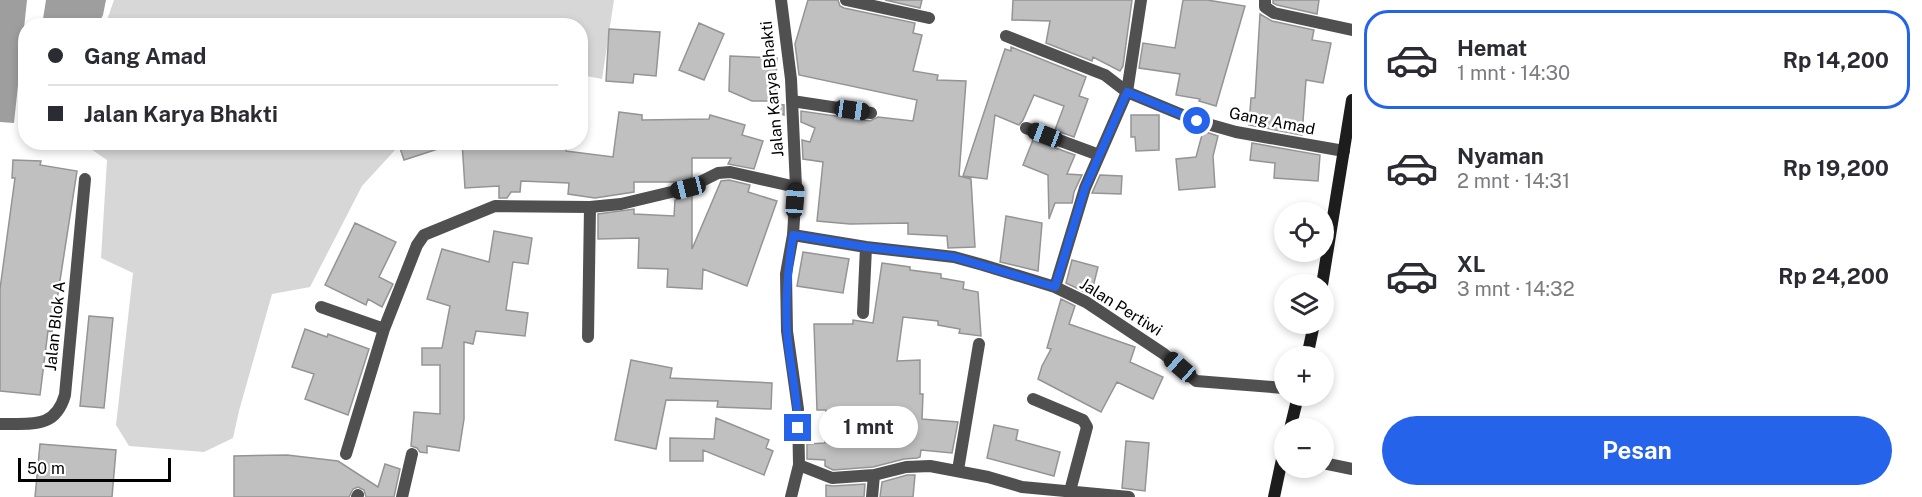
<!DOCTYPE html>
<html lang="id">
<meta charset="utf-8">
<style>
:root{--surface:#fff;--page:#f2f2f3;--text:#2b2b33;--muted:#7c7c81;--line:#e1e1e2;--accent:#2563eb}
body{margin:0;font-family:"Public Sans",sans-serif;background:var(--page);color:var(--text);height:100vh;display:flex;flex-direction:column;font-size:22px;white-space:nowrap}
*{box-sizing:border-box;margin:0}
p{font-size:20px;color:var(--muted)}
.icon{flex:none;width:33px;height:33px;fill:none;stroke:currentColor;stroke-width:2;stroke-linecap:round;stroke-linejoin:round}
.map{position:relative;flex:1;overflow:hidden}
.details{display:flex;flex-direction:column;background:var(--surface);width:570px}
.details>*{flex:none}
.top-card{position:absolute;left:18px;top:18px;width:570px;height:132px;border-radius:24px;box-shadow:0 3px 9px #0003;display:grid;align-content:center;height:132px;padding:0 30px;background:var(--surface)}
.tools{position:absolute;left:1274px;top:202px;display:grid;gap:12px}
.tools a{display:grid;place-items:center;width:60px;height:60px;border-radius:50%;background:var(--surface);box-shadow:0 3px 9px #0003;font-size:30px}
.scale{position:absolute;left:18px;bottom:15px;width:153px;box-sizing:border-box;padding-left:6px;border:3px solid #000;border-top:0;font-size:16px;line-height:21px;white-space:nowrap;color:#000;-webkit-text-stroke:4px #fff;paint-order:stroke}
.end{position:absolute;width:27px;height:27px;margin:-14px;border:8px solid #2563eb;background:#fff;box-shadow:0 0 0 3px #fff}
.from{border-radius:50%}
.bubble{position:absolute;height:42px;border-radius:21px;background:var(--surface);box-shadow:0 3px 9px #0003;font-size:20px;font-weight:700;line-height:42px;text-align:center}
.car{position:absolute;width:18px;height:36px;margin:-18px -9px;border-radius:8px;box-shadow:0 0 4px 2px #0007;background:linear-gradient(#222 24%,#8ab4d8 0 40%,#222 0 76%,#8ab4d8 0 86%,#222 0)}
.top-card b{display:flex;align-items:center;gap:21px;height:57px;font-size:22px}
.top-card b+b{border-top:2px solid var(--line)}
.top-card i{width:15px;height:15px;background:var(--text)}
ul{padding:10px 0 0;list-style:none}
li{display:flex;align-items:center;gap:18px;height:99px;margin:0 12px 9px;padding:0 18px;border:3px solid transparent;border-radius:24px}
li div{flex:1}
li b{display:block;font-size:22px}
li em{font-style:normal;font-weight:700}
li.current{border-color:var(--accent)}
li>.icon{width:54px;height:54px;stroke-width:1.5}
.cta{display:flex;gap:12px;margin-top:auto;padding:12px 30px}
.cta a{flex:1;height:69px;border-radius:36px;background:var(--accent);color:#fff;font-size:24px;font-weight:700;line-height:69px;text-align:center}
main{display:flex;flex:1;min-height:0}
.map>svg:first-child{display:block}
</style>
<main>
<div class="map">
<svg width="1352" height="497" viewBox="0 0 1352 497">
<rect width="100%" height="100%" fill="#fff"/>
<path fill="#d7d7d7" d="M114,0h500l-12,79 -21,-4 -1,-49h-475z
M82,143h313l1,6 -34,37 -52,101 -38,7 -33,117 -6,27 -29,14 -75,-6 -13,-21 17,-152 -32,-15 6,-98z"/>
<path fill="#9e9e9e" d="M0,0h27l-13,123 -14,-1z
M46,0h60l-3,15 -5,10h-56z"/>
<path fill="#c0c0c0" stroke="#949494" stroke-width="1.5" d="M808,0h30l2,6 4,2 71,15 -2,10 9,2 -9,36 25,4 -1,5 29,1 -7,95 12,3 4,68 -27,1 -1,-12 -39,-2v-11l-58,1 -33,-3 6,-59 -20,-3 -1,-19 8,2 5,-14 -14,-6v-11l69,10 8,-4 35,4 4,-21 -118,-25 -4,-31z
M885,0h37l-2,8z
M1013,0h119l-9,66 -3,5 -27,-14 -1,4 -46,-18 4,-22 -38,-1z
M1183,0h24l38,6 -29,100 -17,-5 1,-2 -24,-4 4,-21 -41,-6 4,-25 32,5z
M1273,0h46l-2,14 -40,-9 -4,-2z
M1260,14l12,7 42,9 -2,10 19,3 -8,40 -17,-3 -4,55 -53,-10 2,-27h4z
M699,23l25,11 -20,46 -25,-10z
M609,29l51,3 -4,44 -22,-2 -1,9 -27,-2z
M1011,47l75,30 -7,19 9,3 -14,38 -19,-7 9,-24 -30,-11 -11,25 -4,5 -24,-10 -8,64 -24,-3 42,-127 6,2z
M730,56l47,2 -2,43h-23l-23,-10z
M769,103l15,2v10l-16,-7z
M619,112l23,3v5l67,-1 1,-4 35,10 -3,10 21,6 -9,28 -26,-5 3,-6h-39v19l-7,3 -9,2h-42v10l-39,6 -27,-4 1,-11 -48,-2 -1,11h-9l-4,6h-8v-12l-34,2 -3,-46h63v4l41,2v3l47,6z
M1131,115h28v35l-23,1 -1,-14h-4z
M1203,131l15,5 -5,20 2,31 -36,3 -3,-31 20,-2z
M1033,140l42,15 -8,19 15,1 -8,17 -2,11h-17l-6,16 -1,-44 -25,-10z
M398,142h48l1,4 -43,14z
M1252,143l68,12 -2,26 -44,-3 1,-15 -25,-3z
M13,160l28,1 -1,4 37,6 -25,161 -4,-1 -8,64 -40,-4v-102l15,-111h-3z
M1100,175l22,1 -1,18 -29,-1z
M729,180l21,5 -2,7 29,9 -30,85 -44,-17 -1,20 -35,-2 1,-18 -30,-1 1,-30 -41,1v-25l36,-5v5l40,2 1,-16 17,-5v54l29,-68z
M1006,216l36,7 -4,48 -38,-9z
M355,223l41,19 -17,35 14,7 -11,23 -14,-8 -2,6 -41,-20z
M494,231l38,7 -4,26 -15,-2 -7,48 22,3 -3,23 -49,-5 -3,13 -9,-2v77l-5,32 -32,-5v7l-7,-1 -3,-4 -6,-2 3,-34 26,2v-49h-18v-17h20l8,-42 -23,-7 15,-50 47,13z
M803,252l46,7 -6,34 -46,-7z
M1072,260l26,7 -7,28 -25,-12z
M882,263l28,4v3l31,4v4l23,4 -1,7 15,3 3,44 -22,-3 1,-4 -22,-4v-4l-35,-4 -6,44 23,-1v34h3l-1,25 36,3 -6,31 -31,-3 -1,7 -3,1 -13,1 -31,8 -40,3 -8,-4v-6l-18,-1v-15l18,-1 1,-33h-9l-3,-86h39v-4l20,3z
M1061,299l14,7 -6,18 66,23 -5,15 33,15 -10,22 -36,-17 -16,30 -63,-33 4,-13 9,-17 -4,-1z
M89,316l24,2 -9,90 -24,-2z
M305,329l22,8 1,-3 41,15 -21,66 -43,-16 9,-25 -22,-7z
M631,360l41,8 -2,10 102,5 -1,26 -54,-2 1,-6 -52,-1 -10,49 -41,-9z
M716,418l53,22 -3,8 7,3 -9,24 -61,-25v11h-33v-23l44,1z
M994,425l24,5 -2,10 44,12 -6,24 -67,-18z
M1126,441l23,2 -4,48 -23,-3z
M40,444l76,6 -4,47h-77z
M287,455l51,6 40,26 7,-23 15,5 -6,28h-28l-2,-7 -6,-3 -5,2 -4,8h-115v-41z
M907,475h8l-2,22h-33l2,-15z
M865,484l-1,13h-38v-12l7,1z"/>
<g fill="none" stroke-linecap="round" stroke-linejoin="round">
<path stroke="#505050" stroke-width="12" d="M781,0l10,79 5,108 -3,48 -7,39 1,57 11,78 1,56 -8,32
M846,0l83,18
M1265,0v7l9,6 78,17
M1006,36l99,39 22,17 70,29 39,11 108,19
M792,101l79,12
M1026,128l73,27
M793,235l73,12 88,10 29,8 72,22 31,15 78,52 32,27 88,7
M1055,287l30,-99 42,-96 14,-92
M321,307l63,22 33,-84 7,-10 71,-29 95,1 31,-3 67,-16 30,-15 12,-1 66,15
M863,313l3,-66
M588,337l2,-130
M1033,399l50,21 4,7 -17,64
M0,424c30,-1 55,6 65,-29l20,-216
M346,454l38,-125
M1323,463l29,6
M799,465l33,13 42,-3 32,-8 24,-1 58,11 34,10 107,10
M958,470l21,-126
M357,497l1,-2
M402,497l10,-43
M872,497l2,-22"/>
<path stroke="#1d1d1d" stroke-width="12" d="M1322,285l30,-185
M1307,357l7,-33
M1290,429l8,-33
M1274,497l10,-47"/>
</g>
<g fill="none" stroke-linecap="round" stroke-linejoin="round">
<path stroke="#2563eb" stroke-width="8" d="M798,428c0,-33 -9,-64 -11,-97 -2,-33 1,-64 6,-96l73,12 88,10 101,30 30,-99 42,-96 70,29"/>
</g>
<g text-anchor="middle" dominant-baseline="central" stroke-width="5" stroke-linejoin="round" paint-order="stroke">
<g font-size="16" fill="#000" stroke="#fff">
<text transform="translate(772 89) rotate(-95)">Jalan Karya Bhakti</text>
<text transform="translate(1272 121) rotate(11)">Gang Amad</text>
<text transform="translate(1121 307) rotate(32)">Jalan Pertiwi</text>
<text transform="translate(55 326) rotate(-84)">Jalan Blok A</text>
</g>
</g>
</svg>
<div class="tools">
<a><svg class="icon" aria-label="locate" viewBox="0 0 24 24"><circle cx="12" cy="12" r="6"/><path d="M12 2v4M12 18v4M2 12h4M18 12h4"/></svg></a>
<a><svg class="icon" aria-label="layers" viewBox="0 0 24 24"><path d="M12 4l9 5-9 5-9-5zM3 14l9 5 9-5"/></svg></a>
<a>+</a>
<a>−</a>
</div>
<div class="scale">50 m</div>
<i class="end from" style="left:1197px;top:121px"></i>
<i class="end" style="left:798px;top:428px"></i>
<div class="bubble" style="left:819px;top:406px;width:99px">1 mnt</div>
<i class="car" style="left:852px;top:110px;rotate:98deg"></i>
<i class="car" style="left:1045px;top:135px;rotate:291deg"></i>
<i class="car" style="left:688px;top:188px;rotate:256deg"></i>
<i class="car" style="left:795px;top:200px;rotate:4deg"></i>
<i class="car" style="left:1180px;top:367px;rotate:311deg"></i>
<div class="top-card">
<b><i class="from"></i>Gang Amad</b>
<b><i></i>Jalan Karya Bhakti</b>
</div>
</div>
<section class="details">
<ul>
<li class="current"><svg class="icon" aria-label="car" viewBox="0 0 24 24"><path d="M5 17H2v-5l4-1 3-4h7l3 4 3 1v5h-3M9 17h6M6 11h13"/><circle cx="7" cy="17" r="2"/><circle cx="17" cy="17" r="2"/></svg><div><b>Hemat</b><p>1 mnt · 14:30</p></div><em>Rp 14,200</em></li>
<li><svg class="icon" aria-label="car" viewBox="0 0 24 24"><path d="M5 17H2v-5l4-1 3-4h7l3 4 3 1v5h-3M9 17h6M6 11h13"/><circle cx="7" cy="17" r="2"/><circle cx="17" cy="17" r="2"/></svg><div><b>Nyaman</b><p>2 mnt · 14:31</p></div><em>Rp 19,200</em></li>
<li><svg class="icon" aria-label="car" viewBox="0 0 24 24"><path d="M5 17H2v-5l4-1 3-4h7l3 4 3 1v5h-3M9 17h6M6 11h13"/><circle cx="7" cy="17" r="2"/><circle cx="17" cy="17" r="2"/></svg><div><b>XL</b><p>3 mnt · 14:32</p></div><em>Rp 24,200</em></li>
</ul>
<div class="cta"><a>Pesan</a></div>
</section>
</main>
